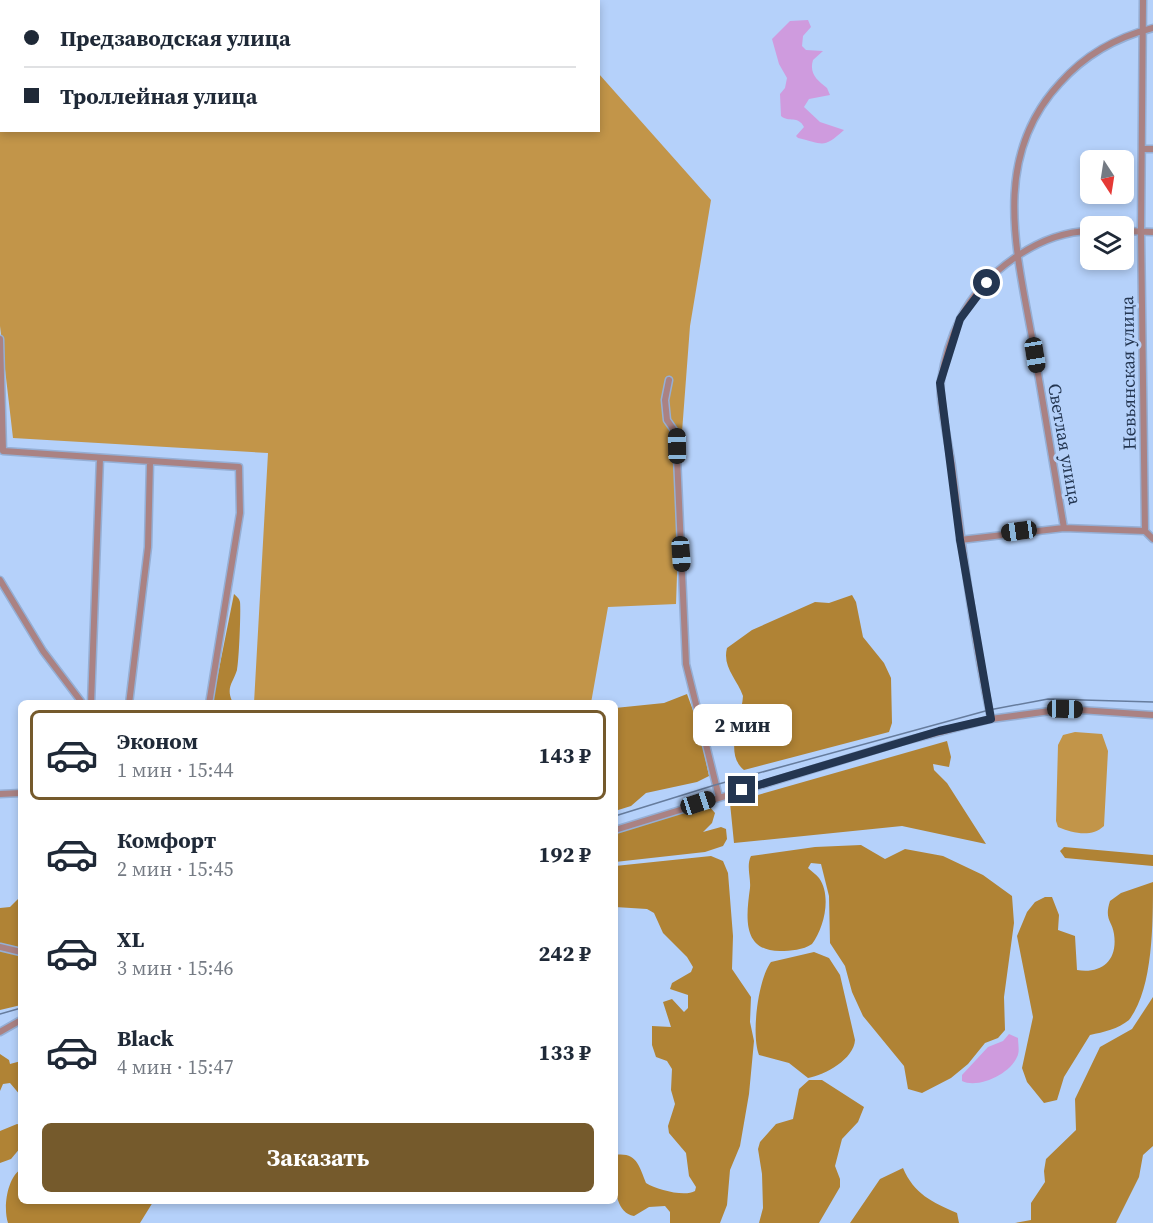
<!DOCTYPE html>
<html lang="ru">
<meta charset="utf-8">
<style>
:root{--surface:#fff;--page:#f2f2f3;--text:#1f2937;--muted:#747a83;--line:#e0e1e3;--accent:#755a2c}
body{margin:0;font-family:"Source Serif 4",serif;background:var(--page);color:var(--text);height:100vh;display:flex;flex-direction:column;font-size:22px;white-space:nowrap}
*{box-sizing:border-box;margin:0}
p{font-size:20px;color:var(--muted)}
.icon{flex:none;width:33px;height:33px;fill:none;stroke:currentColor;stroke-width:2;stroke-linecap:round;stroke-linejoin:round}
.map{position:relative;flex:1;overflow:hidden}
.drawer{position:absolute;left:18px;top:700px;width:600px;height:504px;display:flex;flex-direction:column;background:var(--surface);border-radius:9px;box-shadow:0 3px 9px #0003}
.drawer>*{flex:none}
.banner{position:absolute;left:0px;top:0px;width:600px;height:132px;box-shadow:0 3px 9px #0003;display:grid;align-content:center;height:132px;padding:0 24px;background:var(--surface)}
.needle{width:39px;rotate:168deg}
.buttons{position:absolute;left:1080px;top:150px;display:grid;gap:12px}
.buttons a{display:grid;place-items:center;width:54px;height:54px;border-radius:9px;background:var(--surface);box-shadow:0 3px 9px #0003;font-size:30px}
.end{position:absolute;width:27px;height:27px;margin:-14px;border:8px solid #243651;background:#fff;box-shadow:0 0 0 3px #fff}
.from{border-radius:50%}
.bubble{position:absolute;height:42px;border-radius:9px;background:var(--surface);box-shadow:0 3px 9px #0003;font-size:20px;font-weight:700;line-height:42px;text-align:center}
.car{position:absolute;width:18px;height:36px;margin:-18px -9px;border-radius:8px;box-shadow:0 0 4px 2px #0007;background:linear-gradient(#222 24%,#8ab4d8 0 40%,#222 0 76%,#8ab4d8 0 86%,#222 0)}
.banner b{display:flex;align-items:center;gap:21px;height:57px;font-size:22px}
.banner b+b{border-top:2px solid var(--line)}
.banner i{width:15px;height:15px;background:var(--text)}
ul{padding:10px 0 0;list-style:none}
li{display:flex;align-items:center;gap:18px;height:90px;margin:0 12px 9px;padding:0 12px;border:3px solid transparent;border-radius:9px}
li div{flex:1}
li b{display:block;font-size:22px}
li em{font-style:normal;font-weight:700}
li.current{border-color:var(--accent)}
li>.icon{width:54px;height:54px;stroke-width:1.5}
.action{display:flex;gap:12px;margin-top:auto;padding:12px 24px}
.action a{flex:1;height:69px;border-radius:9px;background:var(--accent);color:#fff;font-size:24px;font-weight:700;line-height:69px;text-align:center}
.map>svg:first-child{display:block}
</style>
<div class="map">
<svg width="1153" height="1223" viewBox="0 0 1153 1223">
<rect width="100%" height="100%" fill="#b5d1fa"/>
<path fill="#c29549" d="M0,0h533l-531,2v128h596l1,-56 112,126 -21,126 -8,106 -6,172 -68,3 -17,96h-337l14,-250 -255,-15 -13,-112z
M1075,732l27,2 6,17 -4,75c-13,12 -31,7 -46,1l-2,-6 2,-76 5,-10z"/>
<path fill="#b08335" d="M234,594c3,3 5,4 6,8 1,8 -1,59 -3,68 -4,13 -11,17 -5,31l22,2 -42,1z
M852,595l4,7 7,35 21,26 7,15 1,45 -3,9 -145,38c-21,-17 -2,-52 -1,-74 -6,-17 -21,-29 -16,-48l25,-18 63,-28 14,1z
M687,694l11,30 11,52 -12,6 -51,11 -15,13 -16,5v-103l49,-5z
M947,741l4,16 -2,10 -16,-3 1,6 13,13 39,61 -84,-18 -168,17 -4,-40z
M709,806l6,7 -3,10 -9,9 18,-5 5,2 1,10 -4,7 -18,6 -90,10v-32z
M861,845l24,14 20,-10 38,7 40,19 29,21 2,27 -10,74 1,33 -7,8 -13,5 -17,21 -17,14 -29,15 -14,-4 -4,-23 -41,-50 -11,-24 -7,-26 -15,-23 -1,-47 -8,-32 -10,-1 -3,5c3,3 8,6 11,10 13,18 5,50 -7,66 -9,6 -21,7 -32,7 -38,0 -34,-34 -30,-63 1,-11 -4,-22 1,-32l64,-9z
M1064,847l89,8v11l-88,-8 -5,-7z
M711,856l12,5 5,12 5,63 -1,33 19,28 -1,25 4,19 -5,53 -9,52 -10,24 -3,35 -7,18h-50v-11l-5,-6 -16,1 -15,9c-23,-4 -19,-43 -19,-61 22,-3 24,11 31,28 11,7 39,14 49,8l1,-4 -7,-11 -3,-23 -17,-20 -1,-7 7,-22 -4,-14 1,-21 -5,-8 -11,-4 -4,-12v-19l19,1 -8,-25 9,-3 12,13 4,-4v-13l-18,-6 2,-6 19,-11 2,-5 -6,-10 -24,-24 -9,-20 -7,-4 -32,-2v-41z
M1153,882c0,43 0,107 -24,138 -11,9 -25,12 -39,15l-26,42 -7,23 -13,3 -17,-21 -5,-14 11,-51 -16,-81 10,-24 8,-10 10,-5h7l7,18 -1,15 17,6 2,34c25,4 41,-10 37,-36 -2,-14 -10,-14 -4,-33l11,-8z
M18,899l3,5v44l-21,-5v-35l10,-1z
M0,949l21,5v51l-21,5z
M814,952l15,6 11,17 15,65c-1,19 -30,35 -47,38l-19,-15 -30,-8c-8,-20 -1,-76 12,-93z
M1153,997v149l-10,9 -4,22 -23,46h-101l16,-3v-17l14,-21 -1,-11 2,-12 30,-29 -1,-31 25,-52 32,-18z
M0,1054l9,6 1,4 11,-3v35l-11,-13 -7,1 -3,7z
M809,1080h13l42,27 -6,15 -16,17 -7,27 5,13v8l-21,36h-60l4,-15 -1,-34 -4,-25 2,-7 16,-18 17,-5 6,-30z
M17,1124l4,1v22l-10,12 -11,4v-32z
M903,1168c11,26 29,34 54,45l2,10h-109l30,-44z
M21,1169v33h132l-13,21h-132c-5,-15 -1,-45 13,-54z"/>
<path fill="#cf9bde" d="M808,20l3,7 -8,9 -1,10 4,4 17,1 -10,9c-4,14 4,20 14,28l3,7 -21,4 -5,8 16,15 24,8c-21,19 -20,14 -46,8l-2,-2 8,-9c-6,-12 -15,-4 -23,-11l-1,-22 5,-6 2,-10 -8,-14 -7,-25 18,-18z
M1009,1034l9,4c0,6 2,14 -1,19 -7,17 -39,32 -55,24v-6l26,-28 15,-6z"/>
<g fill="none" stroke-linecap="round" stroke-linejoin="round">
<g stroke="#95afd5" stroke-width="9">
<path id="minor" d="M1143,0l-2,231 4,300
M1143,149h10
M1124,231l29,1
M0,339l3,112 236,16 1,46 -31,191
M669,380l-4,20 2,20 9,13 10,231 33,133
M1064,528c-10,-61 -21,-123 -31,-185 -16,-90 -43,-185 27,-260 24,-27 57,-46 93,-55
M960,540l104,-12 81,3 8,8
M0,580l43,71 40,53
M91,704l9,-246
M129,704l19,-157 2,-85
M991,719c-18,-84 -28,-168 -39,-253 -3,-21 -14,-67 -11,-86 3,-19 10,-43 19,-61 23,-46 78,-87 130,-88
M0,794l21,-1
M615,830l286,-88 90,-23 74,-10 88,6
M0,947l21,5
M0,1032l21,-12"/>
</g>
<use href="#minor" stroke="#aa8283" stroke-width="6"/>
<path stroke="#667c9d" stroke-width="1.5" d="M615,816l100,-31 274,-75 59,-11 105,3
M0,1014l21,-6"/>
</g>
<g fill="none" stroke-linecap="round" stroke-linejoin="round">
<path stroke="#243651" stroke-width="8" d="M742,790l197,-59 52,-12 -31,-179 -20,-157 20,-64 27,-36"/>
</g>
<g text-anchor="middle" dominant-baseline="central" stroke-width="6" stroke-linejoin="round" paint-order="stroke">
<g font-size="18" fill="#243651" stroke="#b5d1fa">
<text transform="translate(1128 373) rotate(-91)">Невьянская улица</text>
<text transform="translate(1065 444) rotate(80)">Светлая улица</text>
</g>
</g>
</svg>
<div class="buttons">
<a><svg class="needle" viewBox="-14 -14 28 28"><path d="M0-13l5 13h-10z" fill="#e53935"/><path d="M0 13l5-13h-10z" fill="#747a83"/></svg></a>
<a><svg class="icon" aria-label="layers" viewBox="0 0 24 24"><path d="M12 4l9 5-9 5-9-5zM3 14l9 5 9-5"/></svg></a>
</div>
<i class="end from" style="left:987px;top:283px"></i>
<i class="end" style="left:742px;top:790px"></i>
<div class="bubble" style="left:693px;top:704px;width:99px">2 мин</div>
<i class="car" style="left:1035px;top:355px;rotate:171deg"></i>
<i class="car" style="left:677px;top:446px;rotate:359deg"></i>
<i class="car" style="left:1019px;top:531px;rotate:262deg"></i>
<i class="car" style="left:681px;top:554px;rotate:176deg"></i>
<i class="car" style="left:1065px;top:709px;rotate:91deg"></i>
<i class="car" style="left:698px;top:803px;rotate:72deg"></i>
<div class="banner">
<b><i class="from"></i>Предзаводская улица</b>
<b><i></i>Троллейная улица</b>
</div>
<section class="drawer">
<ul>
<li class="current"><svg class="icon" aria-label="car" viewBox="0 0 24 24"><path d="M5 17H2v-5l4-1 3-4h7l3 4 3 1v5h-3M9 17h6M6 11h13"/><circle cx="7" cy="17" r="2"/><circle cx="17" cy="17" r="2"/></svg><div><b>Эконом</b><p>1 мин · 15:44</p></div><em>143 ₽</em></li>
<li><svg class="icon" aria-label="car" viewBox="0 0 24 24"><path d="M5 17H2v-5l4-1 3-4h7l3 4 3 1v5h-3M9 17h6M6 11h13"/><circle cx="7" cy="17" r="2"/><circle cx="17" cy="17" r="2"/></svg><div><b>Комфорт</b><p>2 мин · 15:45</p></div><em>192 ₽</em></li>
<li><svg class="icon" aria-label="car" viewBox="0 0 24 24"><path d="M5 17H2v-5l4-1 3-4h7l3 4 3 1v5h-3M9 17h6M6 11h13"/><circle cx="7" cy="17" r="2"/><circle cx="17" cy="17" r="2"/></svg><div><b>XL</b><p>3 мин · 15:46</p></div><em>242 ₽</em></li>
<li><svg class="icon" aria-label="car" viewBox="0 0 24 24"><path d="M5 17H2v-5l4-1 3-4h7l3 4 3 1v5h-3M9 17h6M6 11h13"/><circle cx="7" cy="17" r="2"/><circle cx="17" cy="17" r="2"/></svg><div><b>Black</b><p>4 мин · 15:47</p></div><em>133 ₽</em></li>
</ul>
<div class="action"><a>Заказать</a></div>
</section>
</div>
